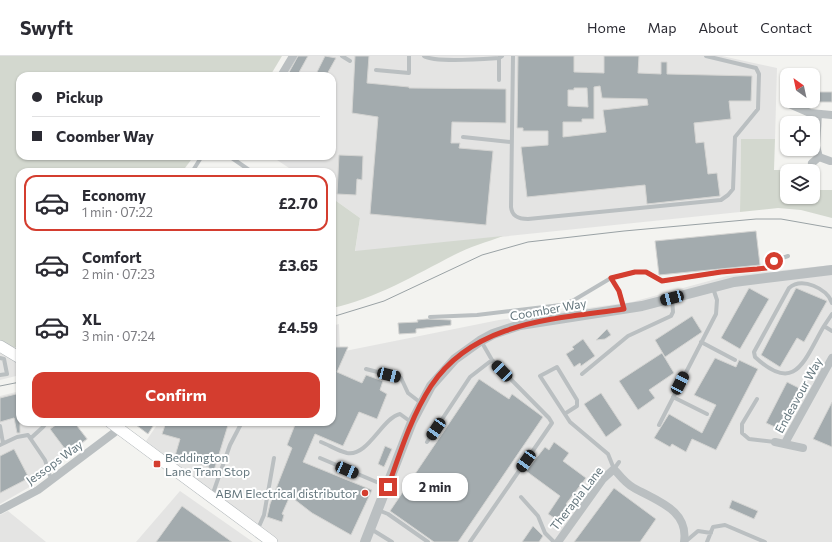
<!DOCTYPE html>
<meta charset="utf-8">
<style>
:root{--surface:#fff;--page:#f7f7f7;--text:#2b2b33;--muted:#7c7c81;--line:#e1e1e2;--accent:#d43d2f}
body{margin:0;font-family:Commissioner,sans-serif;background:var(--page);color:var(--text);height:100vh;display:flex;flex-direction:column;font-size:15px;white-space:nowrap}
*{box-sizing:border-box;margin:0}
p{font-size:13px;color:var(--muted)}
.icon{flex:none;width:22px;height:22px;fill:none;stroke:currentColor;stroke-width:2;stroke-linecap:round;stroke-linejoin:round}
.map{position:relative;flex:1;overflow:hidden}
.drawer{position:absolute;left:16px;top:112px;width:320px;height:258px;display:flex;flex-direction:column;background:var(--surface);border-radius:12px;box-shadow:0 1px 3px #0004}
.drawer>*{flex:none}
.guide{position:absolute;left:16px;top:16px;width:320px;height:88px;border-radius:12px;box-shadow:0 1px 3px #0004;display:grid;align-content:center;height:88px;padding:0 16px;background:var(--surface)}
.needle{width:26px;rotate:327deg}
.controls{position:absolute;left:780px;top:12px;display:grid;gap:8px}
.controls a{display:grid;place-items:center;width:40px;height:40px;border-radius:8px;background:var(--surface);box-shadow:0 1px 3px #0004;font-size:20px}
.end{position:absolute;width:18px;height:18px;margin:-9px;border:5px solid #d43d2f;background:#fff;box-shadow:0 0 0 2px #fff}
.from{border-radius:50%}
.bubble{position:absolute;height:28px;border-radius:12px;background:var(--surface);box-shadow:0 1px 3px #0004;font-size:13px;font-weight:700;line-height:28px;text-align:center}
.car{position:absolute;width:12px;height:24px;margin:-12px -6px;border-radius:5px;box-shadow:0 0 3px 1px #0007;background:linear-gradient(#222 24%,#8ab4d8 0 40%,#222 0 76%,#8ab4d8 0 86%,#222 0)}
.guide b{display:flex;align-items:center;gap:14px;height:38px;font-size:15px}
.guide b+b{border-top:1px solid var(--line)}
.guide i{width:10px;height:10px;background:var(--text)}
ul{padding:7px 0 0;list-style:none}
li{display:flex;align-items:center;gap:12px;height:56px;margin:0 8px 6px;padding:0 8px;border:2px solid transparent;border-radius:12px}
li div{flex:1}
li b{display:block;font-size:15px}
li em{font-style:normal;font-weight:700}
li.current{border-color:var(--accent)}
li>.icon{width:36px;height:36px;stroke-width:1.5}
.primary-button{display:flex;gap:8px;margin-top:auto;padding:8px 16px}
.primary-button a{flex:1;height:46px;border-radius:12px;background:var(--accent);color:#fff;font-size:16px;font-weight:700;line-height:46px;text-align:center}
header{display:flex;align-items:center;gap:24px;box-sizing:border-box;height:56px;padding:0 20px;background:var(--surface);border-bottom:1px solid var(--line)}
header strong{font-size:19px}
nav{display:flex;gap:22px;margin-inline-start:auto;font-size:14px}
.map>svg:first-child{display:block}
</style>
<header>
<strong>Swyft</strong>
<nav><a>Home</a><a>Map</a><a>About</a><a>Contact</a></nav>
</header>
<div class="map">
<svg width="832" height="486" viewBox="0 0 832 486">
<rect width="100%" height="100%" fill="#f3f3f0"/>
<path fill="#e4e4e3" d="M296,0h426l55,12 -2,71h-34l-1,73 -385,40 5,-34 -28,-20v-26h-37l-24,-16h61v-80h-47z
M832,209v277h-554l-132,-101 13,-19h173v-96l7,-2 1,28 159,-32 133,-18 95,-26z
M0,297l20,11v11l-20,5z
M20,335v31h54l14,17 -55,46 -33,19v-108z
M180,435l73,51h-117z
M8,455l38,31h-46v-27z"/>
<path fill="#d3d8cf" d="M0,0h282l-12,20h-250v80h174l-12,16h-162v177l-20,-6z
M741,83h34l-1,31h16v1h-3v26h26v-7h19v28l-31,-8 -23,-2 -38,4z
M332,142l28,20 -5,33 148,-15c-16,6 -34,11 -49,19 -39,20 -79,44 -122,53z"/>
<path fill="#a3abae" stroke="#d4d4d2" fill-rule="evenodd" d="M298,0h10l-11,20h-10z
M325,0l11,2 -10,18h-11z
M355,0h14l-2,27 42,4v1l97,1v34l-54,-1 -1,21h9l-1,5 34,3 -7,74 -116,-11 8,-97 -26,-4z
M518,0h56v16l30,1v-17h35l-1,17 23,1v-12h6v12l85,2 -1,25h-22l2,18 -37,4 2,20 8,-1 4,32 9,-1 3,23 -73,8 -2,-19 -118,12 -6,-50 27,-2v-14h-25v-3h-6zM600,30l2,12 45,1 1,6 -45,5 3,22 -43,5v-15h19v-3h12v-32zM574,32h13l1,19 -20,-1v-16h6z
M813,36h19v10h-16l-3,-3z
M339,99l24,1 -1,24 -5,-1 -1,16 -19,-1z
M756,175l4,34 -101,10 -4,-34z
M749,232l20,11 -29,50 -19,-11z
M796,232l31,13 -23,41 -7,-4 -17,29 -19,-12z
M692,260l10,16 -37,25 -10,-17z
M427,263l24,1v5l-35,4v4l-17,1 -1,-11 20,-1 -1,-2z
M607,273l4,6 -6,4 -9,1z
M583,283l12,17 -14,10 -1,-3 -6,4 -8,-13 8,-5 -2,-2z
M332,291h16l-11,25 25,11 4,-8 17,6 -3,9 7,4 -10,25 -18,-7 -16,34 -28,-12 -12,28 69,28 -21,45 -39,-22 -22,-17 -8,18 2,1 -2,7 -15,-5 3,-13 22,-56 -5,-3 9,-23h36z
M662,297l12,20 -25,17 6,8 -17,12 -19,-29z
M715,302l21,9 3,-7 19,9 -42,81 -24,-11 -6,13 -14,-8 -2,3 -16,-9 15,-24 33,19 14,-28 -22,-10z
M479,323l30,20 3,-5 31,23 -85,125h-24l-44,-31z
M787,326l18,9 -21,40 -18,-8z
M20,337v40h-3l-3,-15 -14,4v-24z
M601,337l21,32 -16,12 -22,-33z
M832,346v45l-19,-8z
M60,366h14l13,17 -19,14 -18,-24z
M132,366h15l6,4 -5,8z
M166,366h63l-17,55 -6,-1 3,-9 -34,-11 5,-17 -18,-5z
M554,386l15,11 -6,8 23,17 -20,26 6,4 -10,15 -14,-9 12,-18 -34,-25 19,-24 4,3z
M385,390l7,3 -8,18 -6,-3z
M14,393l15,29 -29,15v-37z
M614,432l42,31 -16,23h-66z
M732,444l26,11 -4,8 -25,-11z
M182,450l50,36h-76z
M533,470l10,10 -4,6h-17z"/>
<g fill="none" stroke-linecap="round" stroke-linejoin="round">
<g stroke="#adb3b6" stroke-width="12">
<path id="secondary" d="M0,290l20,12
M110,366l162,120"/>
</g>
<path stroke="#babfc1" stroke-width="4" d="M342,0l8,5
M424,0c10,7 60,3 75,2l3,-2
M513,0l-2,151c1,10 8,12 17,12l193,-19 7,-5 5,-6 2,-52 23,-28 1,-35 -3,-6 -50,-12
M499,2v22
M376,14l33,3v-17
M463,81l48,5
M229,100l23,16
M804,115l8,-8
M192,116l10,-16
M611,222l24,-6h11l16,9 59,-9 36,-3 9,-1 8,-7 14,-5
M832,258l-8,12 8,5
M430,261l47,-2 84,-10 13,-5 37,-22 8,13 5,16
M824,270c-20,34 -28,69 -69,31l-1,-5 35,-64c13,-11 38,0 43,15
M701,286l34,18
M0,302l4,1 3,15 -7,1
M366,313l35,9 7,15 13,10
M582,318l46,-38 43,-20 2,-4 -1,-14
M673,341l34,17
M757,343l-15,25v9l7,6 26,3
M566,357l11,-7v-6l-20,-33 -17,9 30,46 38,32 6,15
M659,369l57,-111 1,-14 -4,-12
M0,370l3,17
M31,382l12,-11 4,-5
M321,386c8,3 17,9 26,11 21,4 35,-35 53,-39l11,8
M427,386l43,-65 22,-17
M0,389l17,-8 11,-2 17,25 6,19
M320,402l66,28
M614,413l5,-7
M212,440l18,-51 12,-23
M521,441l17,19 7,17 9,9
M378,454l10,4 40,28
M371,473l21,13
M257,475l7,-16 10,-57
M470,486l82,-119 -3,-5 -57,-58 -11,-19
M685,486l13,-11 13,2
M707,486l6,-15 12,-2 40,17"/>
<path stroke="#babfc1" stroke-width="8" d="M281,20l12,-20
M787,47l23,10 22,2
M818,58l-2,32 3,11 11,4
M812,107l7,-6
M775,386l28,6
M785,387l47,-85
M0,454l38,-20 81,-61
M558,486l45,-63 11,-10c6,7 12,15 20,19 23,13 55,22 50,54"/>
<path stroke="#babfc1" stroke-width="10" d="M365,486l47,-120 19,-36 24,-27 25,-18 13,-7 27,-9 122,-19 92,-24 98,-12"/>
<use href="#secondary" stroke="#fff" stroke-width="11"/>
<path stroke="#9aa2a5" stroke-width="1" d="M332,261l52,-16 98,-46 46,-13 96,-11 132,-12h25l51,9
M0,330l20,-4"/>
</g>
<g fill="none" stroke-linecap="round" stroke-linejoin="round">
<path stroke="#d43d2f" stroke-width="5" d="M388,431c12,-34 23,-70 43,-101 43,-65 124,-67 193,-77l-5,-18 -8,-13 24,-6h11l16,9 59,-9 36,-3 9,-1 8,-7"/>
</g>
<g fill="#d43d2f" stroke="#fff" stroke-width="1.5">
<rect x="153" y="404" width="8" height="8" rx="2"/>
<circle cx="365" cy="437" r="4"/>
</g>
<g text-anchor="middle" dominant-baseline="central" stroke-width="4" stroke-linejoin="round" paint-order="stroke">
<g font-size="12" fill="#65777e" stroke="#fff">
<text transform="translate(548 253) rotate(-10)">Coomber Way</text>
<text transform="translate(798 339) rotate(-61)">Endeavour Way</text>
<text transform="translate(54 406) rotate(-36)">Jessops Way</text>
<text transform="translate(576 442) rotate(-52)">Therapia Lane</text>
</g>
<g font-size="12" fill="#65777e" stroke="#fff" text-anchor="start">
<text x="165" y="401">Beddington<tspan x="165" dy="14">Lane Tram Stop</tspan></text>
<text x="357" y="437" text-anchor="end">ABM Electrical distributor</text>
</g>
</g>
</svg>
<div class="controls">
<a><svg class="needle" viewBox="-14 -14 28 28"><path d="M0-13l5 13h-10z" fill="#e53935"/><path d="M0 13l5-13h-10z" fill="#7c7c81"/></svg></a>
<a><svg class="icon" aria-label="locate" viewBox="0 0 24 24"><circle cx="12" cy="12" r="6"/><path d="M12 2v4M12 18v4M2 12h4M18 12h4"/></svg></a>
<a><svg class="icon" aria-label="layers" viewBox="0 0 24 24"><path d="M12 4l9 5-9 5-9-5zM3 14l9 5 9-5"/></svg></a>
</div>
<i class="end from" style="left:774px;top:205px"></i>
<i class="end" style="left:388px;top:431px"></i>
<div class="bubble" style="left:402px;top:417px;width:66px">2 min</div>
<i class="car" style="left:672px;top:242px;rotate:255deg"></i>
<i class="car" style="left:502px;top:315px;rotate:316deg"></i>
<i class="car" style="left:389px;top:319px;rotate:104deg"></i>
<i class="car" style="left:680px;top:327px;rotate:27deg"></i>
<i class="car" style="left:436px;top:373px;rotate:214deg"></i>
<i class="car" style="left:526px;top:405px;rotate:215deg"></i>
<i class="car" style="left:347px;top:414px;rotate:113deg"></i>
<div class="guide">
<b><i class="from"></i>Pickup</b>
<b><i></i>Coomber Way</b>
</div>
<section class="drawer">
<ul>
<li class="current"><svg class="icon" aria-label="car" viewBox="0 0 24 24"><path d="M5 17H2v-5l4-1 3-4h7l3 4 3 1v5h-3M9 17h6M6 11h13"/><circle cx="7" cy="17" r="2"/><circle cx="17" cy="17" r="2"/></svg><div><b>Economy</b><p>1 min · 07:22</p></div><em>£2.70</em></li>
<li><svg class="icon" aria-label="car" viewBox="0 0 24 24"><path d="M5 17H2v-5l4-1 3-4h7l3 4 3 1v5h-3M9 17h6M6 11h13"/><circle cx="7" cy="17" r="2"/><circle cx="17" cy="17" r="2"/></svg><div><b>Comfort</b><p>2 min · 07:23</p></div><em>£3.65</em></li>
<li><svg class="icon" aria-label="car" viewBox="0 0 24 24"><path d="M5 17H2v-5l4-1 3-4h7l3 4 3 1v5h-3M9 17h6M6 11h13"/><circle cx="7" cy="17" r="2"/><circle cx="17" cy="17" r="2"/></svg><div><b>XL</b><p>3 min · 07:24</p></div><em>£4.59</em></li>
</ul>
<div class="primary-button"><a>Confirm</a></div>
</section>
</div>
